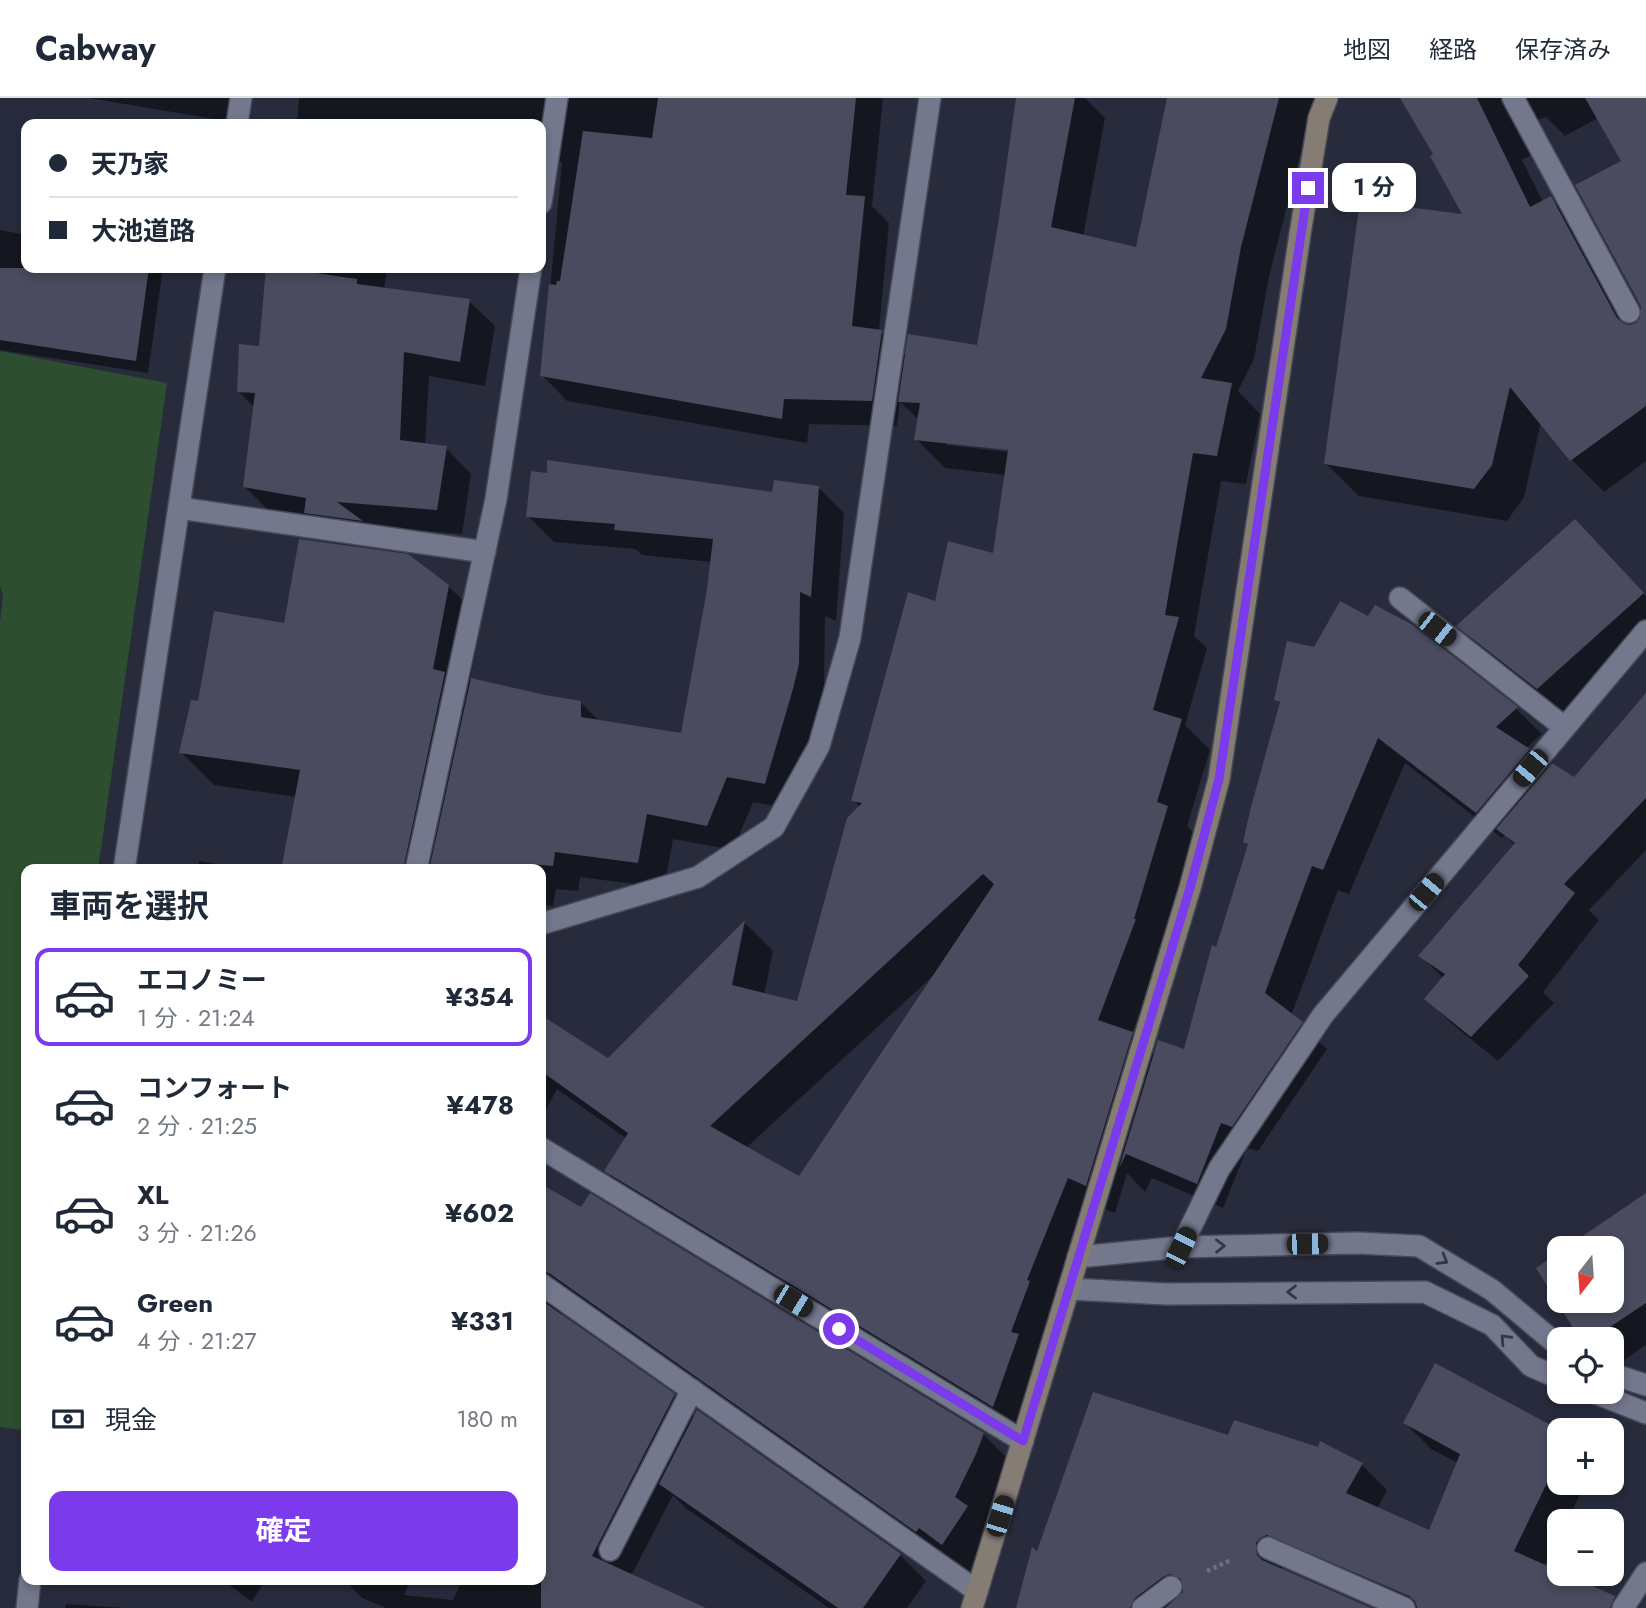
<!DOCTYPE html>
<html lang="ja">
<meta charset="utf-8">
<style>
:root{--surface:#fff;--page:#f6f6f7;--text:#1f2937;--muted:#747a83;--line:#e0e1e3;--accent:#7c3aed}
body{margin:0;font-family:Jost,"Noto Sans JP",sans-serif;background:var(--page);color:var(--text);height:100vh;display:flex;flex-direction:column;font-size:26px;white-space:nowrap}
*{box-sizing:border-box;margin:0}
p{font-size:23px;color:var(--muted)}
.icon{flex:none;width:38px;height:38px;fill:none;stroke:currentColor;stroke-width:2;stroke-linecap:round;stroke-linejoin:round}
.map{position:relative;flex:1;overflow:hidden}
.details{position:absolute;left:21px;top:766px;width:525px;height:721px;display:flex;flex-direction:column;background:var(--surface);border-radius:14px;box-shadow:0 4px 10px #0003}
.details>*{flex:none}
.guide{position:absolute;left:21px;top:21px;width:525px;height:154px;border-radius:14px;box-shadow:0 4px 10px #0003;display:grid;align-content:center;height:154px;padding:0 28px;background:var(--surface)}
.needle{width:46px;rotate:197deg}
.tools{position:absolute;left:1547px;top:1138px;display:grid;gap:14px}
.tools a{display:grid;place-items:center;width:77px;height:77px;border-radius:14px;background:var(--surface);box-shadow:0 4px 10px #0003;font-size:35px}
.end{position:absolute;width:32px;height:32px;margin:-16px;border:9px solid #7c3aed;background:#fff;box-shadow:0 0 0 4px #fff}
.from{border-radius:50%}
.bubble{position:absolute;height:49px;border-radius:14px;background:var(--surface);box-shadow:0 4px 10px #0003;font-size:23px;font-weight:700;line-height:49px;text-align:center}
.car{position:absolute;width:21px;height:42px;margin:-21px -10px;border-radius:9px;box-shadow:0 0 5px 2px #0007;background:linear-gradient(#222 24%,#8ab4d8 0 40%,#222 0 76%,#8ab4d8 0 86%,#222 0)}
.guide b{display:flex;align-items:center;gap:24px;height:66px;font-size:26px}
.guide b+b{border-top:2px solid var(--line)}
.guide i{width:18px;height:18px;background:var(--text)}
ul{padding:0;list-style:none}
li{display:flex;align-items:center;gap:21px;height:98px;margin:0 14px 10px;padding:0 14px;border:4px solid transparent;border-radius:14px}
li div{flex:1}
li b{display:block;font-size:26px}
li em{font-style:normal;font-weight:700}
li.on{border-color:var(--accent)}
li>.icon{width:63px;height:63px;stroke-width:1.5}
h2{padding:0 28px;font-size:32px;line-height:84px}
.pay{display:flex;align-items:center;gap:18px;height:77px;padding:0 28px;font-size:26px}
.pay p{margin-inline-start:auto}
.primary-button{display:flex;gap:14px;margin-top:auto;padding:14px 28px}
.primary-button a{flex:1;height:80px;border-radius:14px;background:var(--accent);color:#fff;font-size:28px;font-weight:700;line-height:80px;text-align:center}
header{display:flex;align-items:center;gap:42px;box-sizing:border-box;height:98px;padding:0 35px;background:var(--surface);border-bottom:2px solid var(--line)}
header strong{font-size:33px}
nav{display:flex;gap:38px;margin-inline-start:auto;font-size:24px}
.map>svg:first-child{display:block}
</style>
<header>
<strong>Cabway</strong>
<nav><a>地図</a><a>経路</a><a>保存済み</a></nav>
</header>
<div class="map">
<svg width="1646" height="1510" viewBox="0 0 1646 1510">
<rect width="100%" height="100%" fill="#282b3c"/>
<path fill="#2e4e30" d="M0,253l167,32 -69,487h-72v529l-4,31 -22,-3v-805l3,-26 -3,-10z"/>
<path fill="#0007" fill-rule="evenodd" d="M89,0h147l-4,24z
M299,0h584l-11,108 17,17 -10,108 28,26 71,-10 22,-122 18,-127h67l20,20 -22,119 55,13 30,-152h158l-16,48 -7,-2 -34,132 -15,83 -16,32 22,23 -14,70 -25,-3 -27,155 13,12 -22,77 25,25 -23,76 9,10 -32,114 -32,84 23,22 30,-5 64,-206 -4,-3 36,-137 -5,-6 39,-50 54,-30 43,8 104,82 26,25 -16,14 23,22 25,9 72,-84v155l-57,60 10,10 -56,72 11,11 -56,58 -46,-37 -25,-25 16,-21 -22,-22 94,-111 -10,-10 -3,3 -97,-75 -56,131 -11,-4 -47,126 36,33 -69,102 -11,-3 -24,60 -71,-30 -7,14 -18,-19 -12,40 -18,-7 -75,229 -387,-235 -29,-29 21,-32 -70,-50 -16,30v-109l2,9 65,41 137,-137 28,28 -9,44 35,8 61,-196 -7,-7 83,-197 58,-48 12,-80 -61,-7 -29,-29 3,-19 -19,-18 -3,24 -88,-2 -2,19 -240,-42 -25,-26 20,-213 -21,-3v-35h-244zM947,344l70,7v4l-70,-8zM934,877l-135,203 -53,-30z
M1402,0h244v210l-22,-146 -26,-44 -33,18 -19,-19 -7,2 -6,5 7,26 -18,10 21,42 8,-3 32,32 63,118v112l-42,31 -32,-32 -31,-38 -17,75 -17,24 -148,-25 -33,-32 139,-247 -30,-62z
M0,132l26,5v33h137l-15,105 -148,-23z
M267,170h120l-3,22 85,11 26,25 -10,60 -56,-10 -4,69 21,3 25,26 -9,60 -96,-7 -96,-15 -25,-25 10,-79 -17,-17 22,-43z
M818,389l26,26 -8,108 -11,-5 -1,75 -33,118 -38,-7 -20,48 -60,-11 -9,49 -84,-11 -2,14 -22,-2 -3,17 -12,-2v-34h-258l13,-73 -82,-12 -33,-33 19,-49 85,-78 163,-39 34,33 -12,61 75,17 35,5 19,19 83,14 30,-173 -70,-7 -7,-6 -81,-7 -26,-26 246,-22z
M1600,449l46,49v44l-82,74 -80,-63 -25,-25z
M199,763l54,9h-56z
M541,1088l442,248 33,33 -40,110 -23,-17 -3,4 -387,-254 -2,6 113,80 21,21 2,-5 203,143 26,26 -19,27h-78l-142,-99 -14,-14 -42,81 71,32h-316l-24,-10 -17,-18h66l-7,15 49,5 9,-20h79z
M1646,1097v150l-34,23v-29h-29l-45,-71 21,-14v46h53v-52z
M1405,1325l154,8v51h27l-19,39h-8v15l-15,30 70,32 10,10h-217l-120,-46 -6,8 86,38h-335l6,-54 191,-117 133,28 25,25 -10,19 53,23 28,-69 -27,-14z
M223,1482h42l-13,22z
M66,1506l60,4h-61z"/>
<path fill="#4a4b5e" fill-rule="evenodd" d="M658,0h198l-10,97 19,1 -13,130 30,4 -10,71 -88,-2 -2,20 -242,-43 9,-92 7,1 1,-4h3l23,-150 69,7z
M1016,0h59l-24,129 85,20 31,-149h112l-38,149 -15,82 -25,49 31,5 -15,73 -24,-3 -28,162 14,2 -26,93 29,9 -25,83 11,4 -34,113h2l-38,101 35,12 -47,154 -18,-8 -41,102 3,1 -19,51 8,2 -26,73 -389,-236 24,-38 -87,-62v-56l67,43 137,-138 -13,65 65,16 50,-183 15,-15 -11,-2 57,-209 27,9 13,-60 45,12 15,-103 -94,-10 6,-37 -22,-1 10,-68 69,11 21,-120zM983,776l11,10 -195,292 -89,-50z
M1400,0h77l53,109 21,-11 66,122 6,5 6,2 7,-2 4,-5 1,-12 -66,-121 46,-24 -36,-63h61v308l-76,55 -60,-74 -18,78 -18,24 -150,-25 36,-263 102,13 -32,-58 3,-2z
M0,170h149l-13,93 -136,-21z
M266,170h16l75,11v5l113,15 -10,63 -56,-10 -4,88 47,6 -10,64 -100,-8 26,19 -59,-8 2,-15 -63,-11 12,-94 -18,-1 2,-48 20,2z
M547,362l225,32 2,-12 45,6 -8,111 -11,-5 -1,72 -6,25 -28,95 -38,-7 -20,49 -60,-12 -9,49 -83,-11 -2,14 -23,-2 -1,6h-100l42,-192 74,17 36,6v16l100,16 26,-144 6,-50 -99,-9 1,-6 -89,-7 5,-46 16,2z
M1575,421l69,74 -107,96 -81,-63z
M299,441l109,15 41,31 -16,84 12,3 -42,198h-122l19,-100 -121,-17 12,-53 7,1 16,-90 70,12z
M1340,503l28,15 7,-11 38,20 105,82 -22,20 34,22 -54,64 -98,-75 -55,132 -11,-4 -47,127 38,29 -71,105 -11,-4 -24,61 -71,-30 -7,14 39,-128 26,9 28,-104 4,2 32,-103 -5,-2 8,-35 29,-105 -6,-2 13,-59 27,6z
M1646,595v105l-82,86 11,9 -57,72 11,11 -58,61 -47,-38 21,-25 -27,-18 97,-113 -19,-14 56,-66 22,14z
M541,1086l40,23 9,-14 394,240 -8,21 -21,43 13,9 -26,39 -23,-17 -3,4 -367,-259 -8,-2z
M1646,1095v110l-54,36h-12l-44,-71 23,-16v48h53v-52h-47z
M541,1202l134,94 -83,162 114,52h-165z
M1435,1265l125,67 -1,28 -45,93 45,20v2h5l51,23 -5,12h-193l-2,-7 -6,-5 -142,-61 -7,3 -4,5 1,12 5,5 109,48h-206l18,-16 -2,-13 -11,-5 -7,3 -28,21 -5,10h-114l16,-61 5,4 56,-159 135,43 6,-15 84,27 2,-6 43,22 -17,30 83,37 31,-76 -57,-31z
M697,1312l204,144 -38,54h-25l-179,-124z"/>
<g fill="none" stroke-linecap="round" stroke-linejoin="round">
<g stroke="#474957" stroke-width="24">
<path id="lane" d="M1400,500l164,129
M1181,1149l38,-78 104,-154 323,-384
M1078,1159l103,-10 176,-4 62,3 73,44 67,56
M1069,1191l98,5 258,-2 67,33 39,41 28,12
M1612,1276l34,11
M1590,1293l56,22
M610,1452l82,-160
M1143,1510l28,-21
M1623,1510l23,-35"/>
</g>
<g stroke="#474957" stroke-width="24">
<path id="street" d="M1513,0l116,214
M237,26l4,-26
M541,105l16,-105
M179,410l306,44
M124,772l91,-602
M416,772l80,-371 35,-231
M541,826l157,-47 76,-50 45,-81 31,-108 80,-540
M541,1050l482,293
M541,1186l436,307
M1268,1450l136,60
M27,1510l3,-28"/>
</g>
<g stroke="#474957" stroke-width="24">
<path id="secondary" d="M972,1510l218,-720 29,-109 81,-545 19,-116 8,-20"/>
</g>
<path stroke="#6d6f7e" stroke-width="4.5" stroke-dasharray="3.5 3.5" stroke-linecap="butt" d="M1207,1473l24,-11"/>
<use href="#lane" stroke="#74788d" stroke-width="21"/>
<use href="#street" stroke="#74788d" stroke-width="21"/>
<use href="#secondary" stroke="#857c74" stroke-width="21"/>
</g>
<defs><path id="oneway-chevron" d="M-2-3.5L2.5 0L-2 3.5" fill="none" stroke-width="1.6" stroke-linecap="round" stroke-linejoin="round" transform="scale(1.75)"/></defs>
<g stroke="#333748">
<use href="#oneway-chevron" transform="translate(1220 1148) rotate(-1)"/>
<use href="#oneway-chevron" transform="translate(1443 1162) rotate(31)"/>
<use href="#oneway-chevron" transform="translate(1292 1194) rotate(179)"/>
<use href="#oneway-chevron" transform="translate(1505 1241) rotate(-133)"/>
</g>
<g fill="none" stroke-linecap="round" stroke-linejoin="round">
<path stroke="#7c3aed" stroke-width="9" d="M839,1231l184,112 167,-553 29,-109 89,-591"/>
</g>
</svg>
<div class="tools">
<a><svg class="needle" viewBox="-14 -14 28 28"><path d="M0-13l5 13h-10z" fill="#e53935"/><path d="M0 13l5-13h-10z" fill="#747a83"/></svg></a>
<a><svg class="icon" aria-label="locate" viewBox="0 0 24 24"><circle cx="12" cy="12" r="6"/><path d="M12 2v4M12 18v4M2 12h4M18 12h4"/></svg></a>
<a>+</a>
<a>−</a>
</div>
<i class="end from" style="left:839px;top:1231px"></i>
<i class="end" style="left:1308px;top:90px"></i>
<div class="bubble" style="left:1332px;top:65px;width:84px">1 分</div>
<i class="car" style="left:1437px;top:531px;rotate:128deg"></i>
<i class="car" style="left:1530px;top:670px;rotate:220deg"></i>
<i class="car" style="left:1426px;top:794px;rotate:40deg"></i>
<i class="car" style="left:1307px;top:1146px;rotate:89deg"></i>
<i class="car" style="left:1181px;top:1149px;rotate:26deg"></i>
<i class="car" style="left:793px;top:1203px;rotate:121deg"></i>
<i class="car" style="left:1000px;top:1418px;rotate:17deg"></i>
<div class="guide">
<b><i class="from"></i>天乃家</b>
<b><i></i>大池道路</b>
</div>
<section class="details">
<h2>車両を選択</h2>
<ul>
<li class="on"><svg class="icon" aria-label="car" viewBox="0 0 24 24"><path d="M5 17H2v-5l4-1 3-4h7l3 4 3 1v5h-3M9 17h6M6 11h13"/><circle cx="7" cy="17" r="2"/><circle cx="17" cy="17" r="2"/></svg><div><b>エコノミー</b><p>1 分 · 21:24</p></div><em>¥354</em></li>
<li><svg class="icon" aria-label="car" viewBox="0 0 24 24"><path d="M5 17H2v-5l4-1 3-4h7l3 4 3 1v5h-3M9 17h6M6 11h13"/><circle cx="7" cy="17" r="2"/><circle cx="17" cy="17" r="2"/></svg><div><b>コンフォート</b><p>2 分 · 21:25</p></div><em>¥478</em></li>
<li><svg class="icon" aria-label="car" viewBox="0 0 24 24"><path d="M5 17H2v-5l4-1 3-4h7l3 4 3 1v5h-3M9 17h6M6 11h13"/><circle cx="7" cy="17" r="2"/><circle cx="17" cy="17" r="2"/></svg><div><b>XL</b><p>3 分 · 21:26</p></div><em>¥602</em></li>
<li><svg class="icon" aria-label="car" viewBox="0 0 24 24"><path d="M5 17H2v-5l4-1 3-4h7l3 4 3 1v5h-3M9 17h6M6 11h13"/><circle cx="7" cy="17" r="2"/><circle cx="17" cy="17" r="2"/></svg><div><b>Green</b><p>4 分 · 21:27</p></div><em>¥331</em></li>
</ul>
<div class="pay"><svg class="icon" aria-label="cash" viewBox="0 0 24 24"><path d="M3 7h18v10H3z"/><circle cx="12" cy="12" r="2"/></svg>現金<p>180 m</p></div>
<div class="primary-button"><a>確定</a></div>
</section>
</div>
